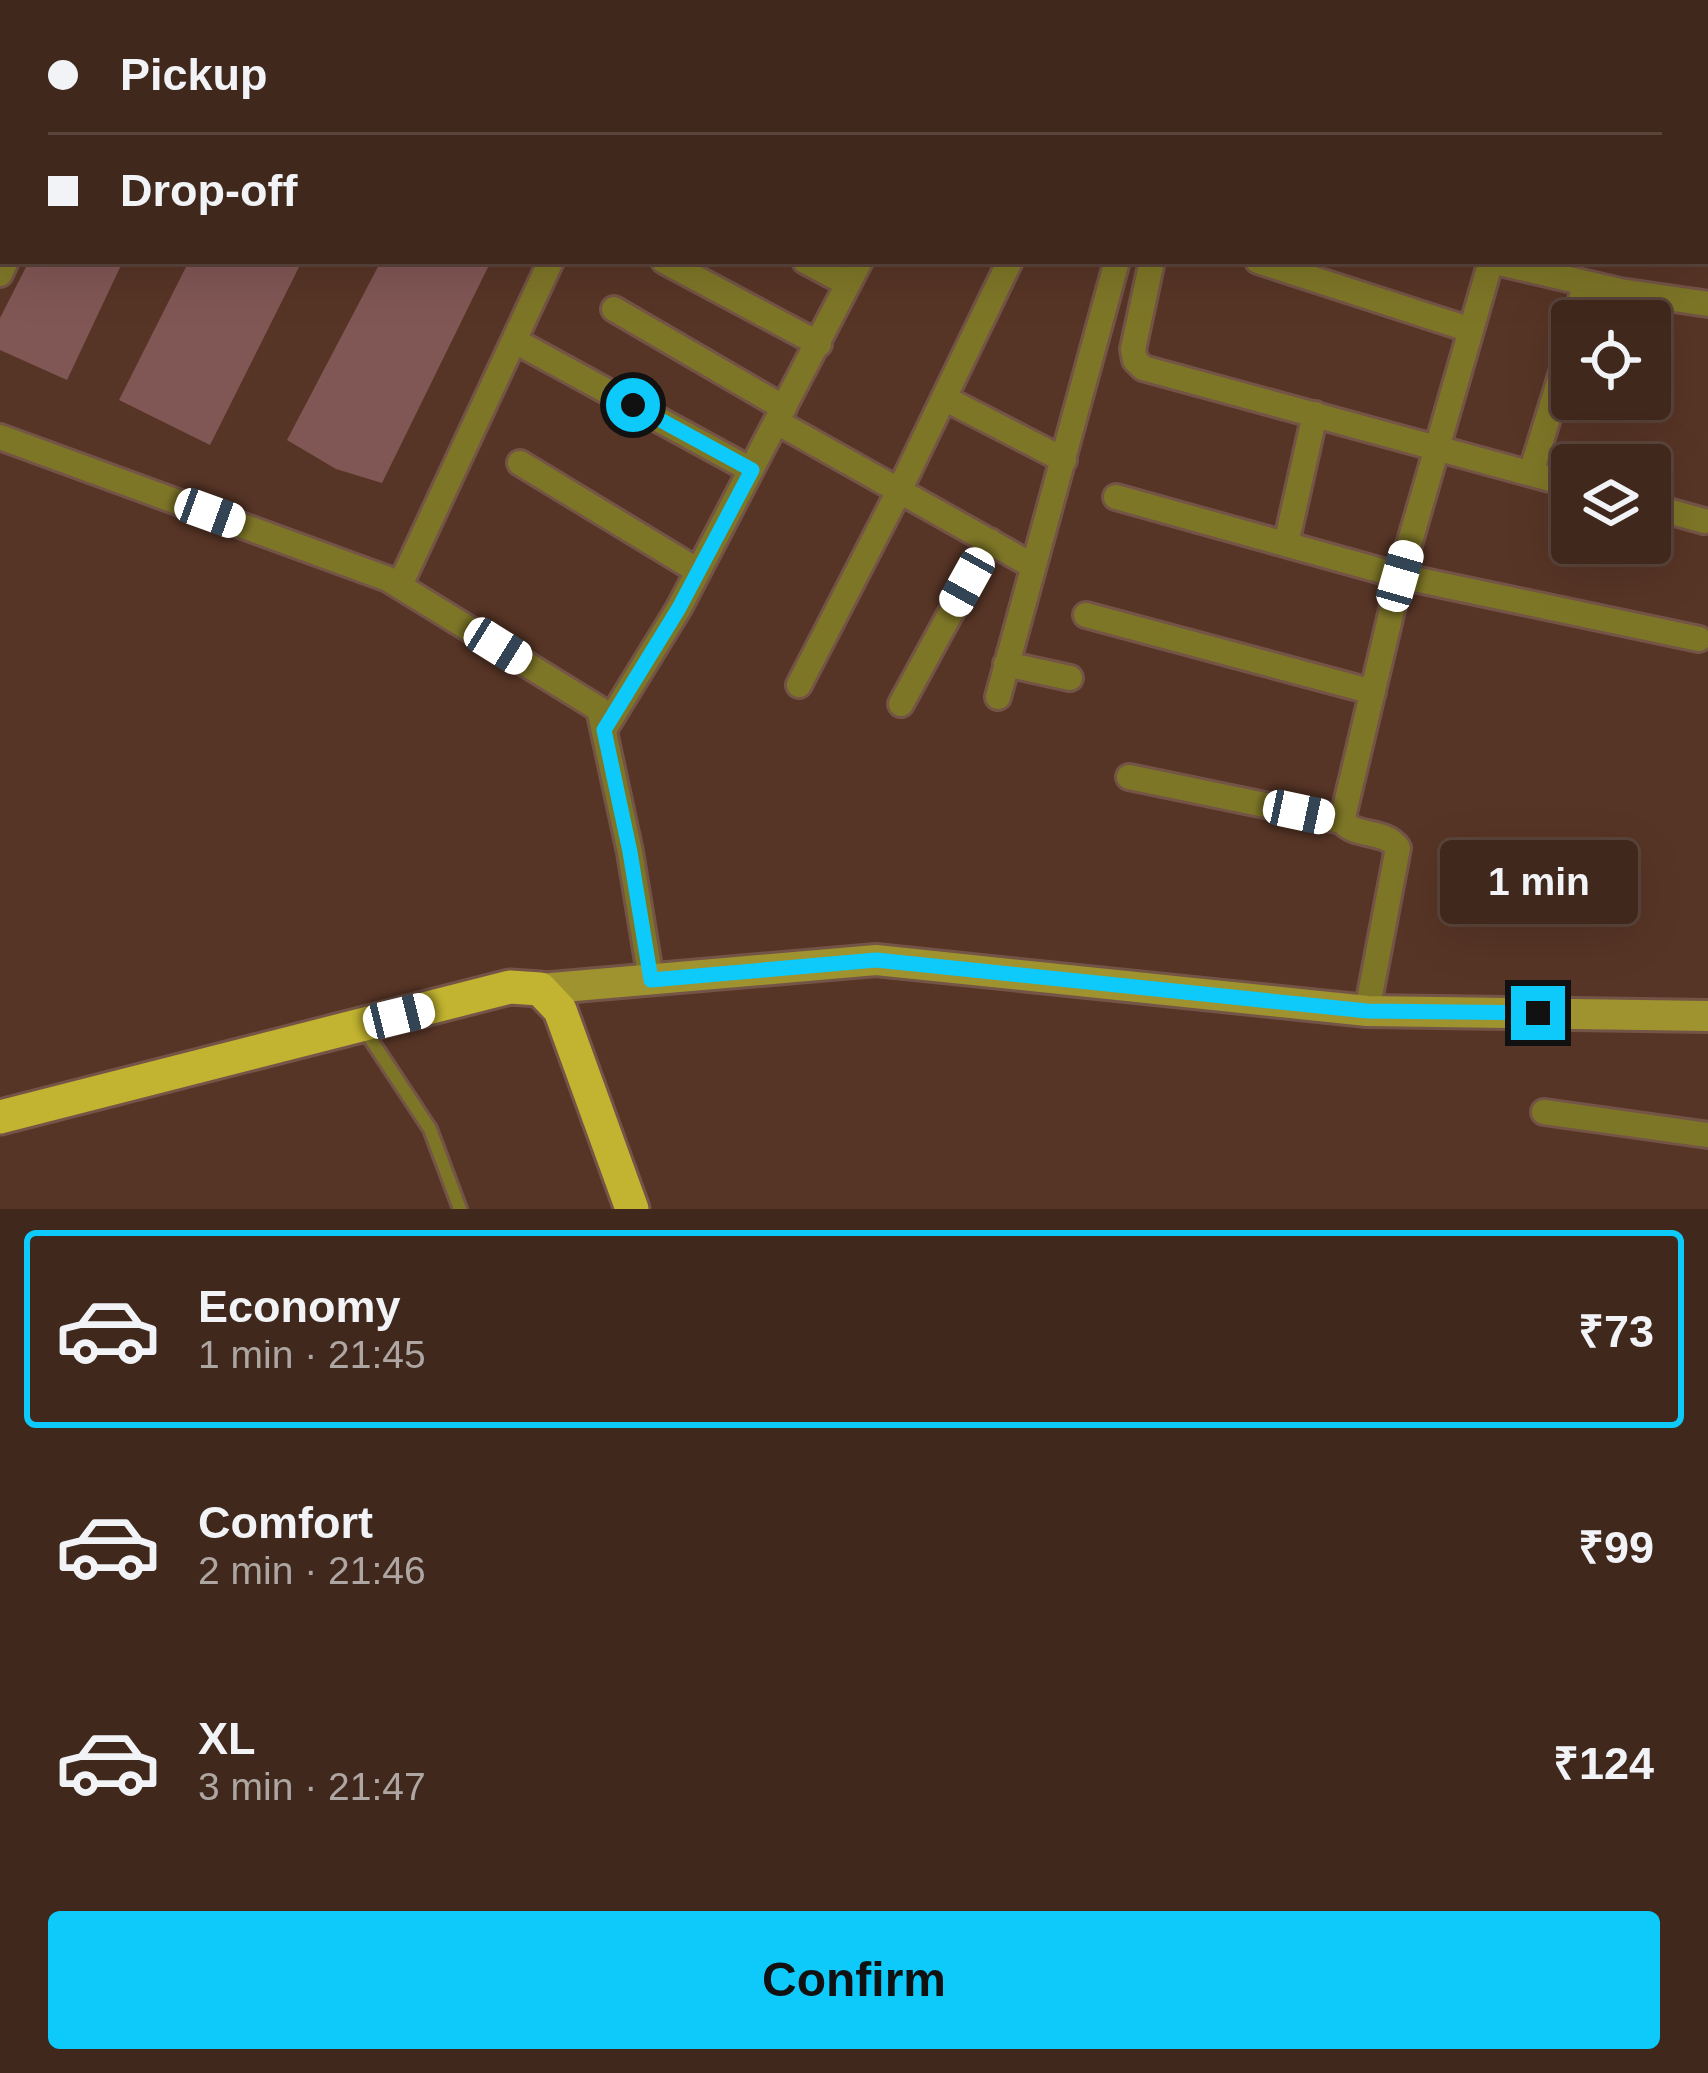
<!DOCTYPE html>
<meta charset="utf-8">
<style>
:root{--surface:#41281c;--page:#4c3429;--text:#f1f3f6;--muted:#aea6a3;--line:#5a443b;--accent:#0dcafa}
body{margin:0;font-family:Helvetica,sans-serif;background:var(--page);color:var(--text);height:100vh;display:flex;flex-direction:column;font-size:45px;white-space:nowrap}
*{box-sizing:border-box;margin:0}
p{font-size:39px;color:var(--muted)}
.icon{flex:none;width:66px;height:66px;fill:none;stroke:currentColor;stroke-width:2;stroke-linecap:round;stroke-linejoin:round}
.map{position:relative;height:1209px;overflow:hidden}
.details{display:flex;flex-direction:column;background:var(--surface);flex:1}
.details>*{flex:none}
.guide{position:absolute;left:0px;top:0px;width:1710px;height:264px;box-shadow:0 12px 48px #0002,0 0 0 3px var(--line);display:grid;align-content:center;height:264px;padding:0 48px;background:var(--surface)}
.controls{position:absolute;left:1551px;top:300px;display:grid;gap:24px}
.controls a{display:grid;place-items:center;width:120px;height:120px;border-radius:12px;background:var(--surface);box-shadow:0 12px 48px #0002,0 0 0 3px var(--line);font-size:60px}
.end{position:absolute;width:54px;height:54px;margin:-27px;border:15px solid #0dcafa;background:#111;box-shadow:0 0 0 6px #111}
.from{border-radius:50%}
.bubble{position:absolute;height:84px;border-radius:12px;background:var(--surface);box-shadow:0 12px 48px #0002,0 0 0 3px var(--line);font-size:39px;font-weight:600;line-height:84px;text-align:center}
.car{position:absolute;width:36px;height:72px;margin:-36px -18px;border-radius:15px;box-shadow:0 0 9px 3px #0007;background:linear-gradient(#fff 24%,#345 0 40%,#fff 0 76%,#345 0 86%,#fff 0)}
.guide b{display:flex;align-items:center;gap:42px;height:114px;font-size:45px}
.guide b+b{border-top:3px solid var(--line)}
.guide i{width:30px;height:30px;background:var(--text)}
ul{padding:21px 0 0;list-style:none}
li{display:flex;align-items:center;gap:36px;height:198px;margin:0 24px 18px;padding:0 24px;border:6px solid transparent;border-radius:12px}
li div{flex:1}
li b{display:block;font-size:45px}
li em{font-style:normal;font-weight:600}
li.selected{border-color:var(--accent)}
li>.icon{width:108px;height:108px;stroke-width:1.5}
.cta{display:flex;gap:24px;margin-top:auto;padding:24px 48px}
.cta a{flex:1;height:138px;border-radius:12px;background:var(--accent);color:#111;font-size:48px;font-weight:600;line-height:138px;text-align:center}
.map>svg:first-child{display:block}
</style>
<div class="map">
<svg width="1708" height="1209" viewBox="0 0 1708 1209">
<rect width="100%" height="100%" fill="#573526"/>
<path fill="#815755" d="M29,261h94l-56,119 -67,-30v-32z
M189,261h113l-92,184 -91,-45z
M381,261h110l-109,222 -46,-14 -49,-29z"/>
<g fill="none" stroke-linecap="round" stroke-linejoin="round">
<g stroke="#745447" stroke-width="18">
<path id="service" d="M362,1026l68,103 30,80"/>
</g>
<g stroke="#745447" stroke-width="30">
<path id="minor" d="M477,0l5,3
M1064,0l7,3
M65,3l1,-3
M663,3l1,-3
M985,3l2,-3
M1292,3l1,-3
M0,145l3,-7
M1707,188h1
M0,219l3,3
M664,261l155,83
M805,261l43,23
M1152,261l-19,88 2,11 8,8 429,117
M1258,261l213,69
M0,274l6,-13
M614,309l170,99
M1576,321l9,-38
M515,341l236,129
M944,398l120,62
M777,422l256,144
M0,437l388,142 211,130 31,143 21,128
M520,463l178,108
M1531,473l41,-133
M1116,497l284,79 299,63
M1650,506l54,15
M1286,544l29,-130
M400,585l151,-324
M1086,615l287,77
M1006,664l64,14
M799,685l100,-194 111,-230
M998,697l119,-436
M901,704l89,-163
M604,730l75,-122 181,-347
M1129,777l213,44
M1367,1011l31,-163c-13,-19 -42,-10 -56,-27l58,-245 91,-315 129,30 88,13
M1544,1112l164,23"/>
</g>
<g stroke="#745447" stroke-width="36">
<path id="secondary" d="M540,989l336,-29 491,51 341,5"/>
</g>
<g stroke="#745447" stroke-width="39">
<path id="trunk" d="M0,1117l510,-130 30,2 20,21 72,199"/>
</g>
<use href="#service" stroke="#7e7627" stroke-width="12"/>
<use href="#minor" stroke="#7e7627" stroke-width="24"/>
<use href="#secondary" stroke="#9e932e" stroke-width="30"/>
<use href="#trunk" stroke="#c2b430" stroke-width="33"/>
</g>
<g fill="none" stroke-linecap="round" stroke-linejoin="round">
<path stroke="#0dcafa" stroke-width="15" d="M633,405l119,65 -73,138 -75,122 26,122 21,128 225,-20 491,51 171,2"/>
</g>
</svg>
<div class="controls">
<a><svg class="icon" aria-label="locate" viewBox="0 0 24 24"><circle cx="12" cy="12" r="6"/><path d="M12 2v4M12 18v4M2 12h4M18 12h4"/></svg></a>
<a><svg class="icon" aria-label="layers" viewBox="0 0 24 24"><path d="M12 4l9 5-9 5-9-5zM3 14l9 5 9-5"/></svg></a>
</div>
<i class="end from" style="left:633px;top:405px"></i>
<i class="end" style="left:1538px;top:1013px"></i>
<div class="bubble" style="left:1440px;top:840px;width:198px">1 min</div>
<i class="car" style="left:210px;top:513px;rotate:110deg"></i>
<i class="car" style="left:1400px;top:576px;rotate:16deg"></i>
<i class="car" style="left:967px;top:582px;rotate:209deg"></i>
<i class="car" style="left:498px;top:646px;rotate:122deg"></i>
<i class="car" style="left:1299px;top:812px;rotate:102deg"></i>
<i class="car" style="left:399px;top:1016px;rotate:76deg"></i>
<div class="guide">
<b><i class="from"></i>Pickup</b>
<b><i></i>Drop-off</b>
</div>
</div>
<section class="details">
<ul>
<li class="selected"><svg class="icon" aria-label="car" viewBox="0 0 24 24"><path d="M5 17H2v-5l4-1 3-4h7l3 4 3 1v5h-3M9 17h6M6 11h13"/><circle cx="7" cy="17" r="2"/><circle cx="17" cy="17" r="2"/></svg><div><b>Economy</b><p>1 min · 21:45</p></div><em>₹73</em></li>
<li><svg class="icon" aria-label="car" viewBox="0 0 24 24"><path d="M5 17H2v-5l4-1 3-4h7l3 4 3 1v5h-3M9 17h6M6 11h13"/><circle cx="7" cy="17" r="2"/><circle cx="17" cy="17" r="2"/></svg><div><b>Comfort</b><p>2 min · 21:46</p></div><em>₹99</em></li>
<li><svg class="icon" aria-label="car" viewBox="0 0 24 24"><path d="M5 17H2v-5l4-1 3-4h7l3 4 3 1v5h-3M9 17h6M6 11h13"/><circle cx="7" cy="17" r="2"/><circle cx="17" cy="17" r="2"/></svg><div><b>XL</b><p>3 min · 21:47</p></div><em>₹124</em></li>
</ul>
<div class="cta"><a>Confirm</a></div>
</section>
